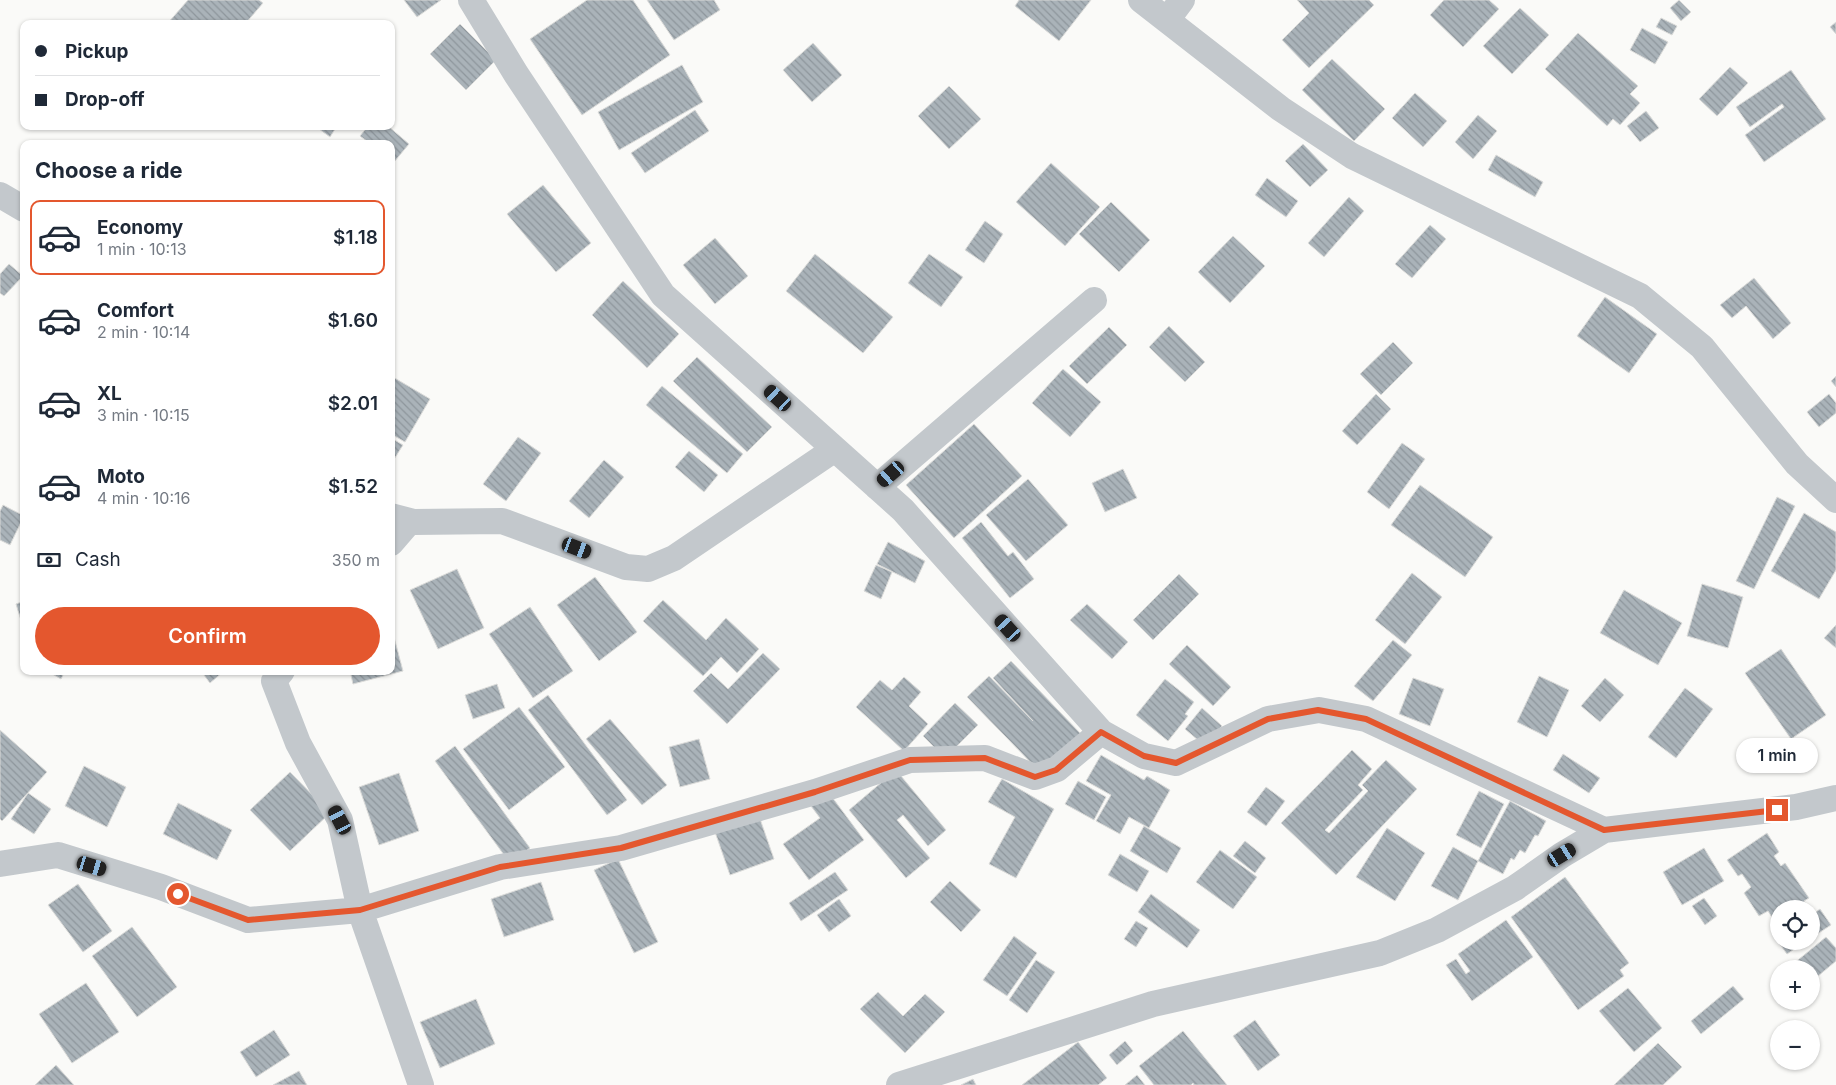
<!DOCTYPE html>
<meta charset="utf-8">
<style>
:root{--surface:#fff;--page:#f2f2f3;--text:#1f2937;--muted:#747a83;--line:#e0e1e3;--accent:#e4572e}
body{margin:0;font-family:Inter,sans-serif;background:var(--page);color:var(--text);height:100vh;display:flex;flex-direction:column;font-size:19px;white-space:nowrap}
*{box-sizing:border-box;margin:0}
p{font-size:16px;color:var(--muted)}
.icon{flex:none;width:28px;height:28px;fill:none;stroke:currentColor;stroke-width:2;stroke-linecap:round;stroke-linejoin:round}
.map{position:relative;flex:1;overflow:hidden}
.details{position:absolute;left:20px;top:140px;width:375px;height:535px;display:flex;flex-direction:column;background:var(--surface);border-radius:10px;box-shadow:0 1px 4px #0004}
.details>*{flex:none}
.hud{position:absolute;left:20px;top:20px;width:375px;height:110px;border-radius:10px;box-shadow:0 1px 4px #0004;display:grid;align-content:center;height:110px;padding:0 15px;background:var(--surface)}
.fabs{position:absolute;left:1770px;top:900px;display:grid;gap:10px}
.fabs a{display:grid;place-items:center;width:50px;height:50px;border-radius:50%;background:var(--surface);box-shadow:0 1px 4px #0004;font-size:25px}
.end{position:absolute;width:22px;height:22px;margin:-11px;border:6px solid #e4572e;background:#fff;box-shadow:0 0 0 2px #fff}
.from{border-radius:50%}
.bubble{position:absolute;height:35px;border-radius:18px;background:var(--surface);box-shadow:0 1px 4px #0004;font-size:16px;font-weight:600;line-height:35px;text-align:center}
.car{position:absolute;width:15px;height:30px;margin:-15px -8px;border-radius:6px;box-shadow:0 0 4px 1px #0007;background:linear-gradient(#222 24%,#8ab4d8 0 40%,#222 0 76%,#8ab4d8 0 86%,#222 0)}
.hud b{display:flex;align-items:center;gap:18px;height:48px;font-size:19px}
.hud b+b{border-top:1px solid var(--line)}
.hud i{width:12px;height:12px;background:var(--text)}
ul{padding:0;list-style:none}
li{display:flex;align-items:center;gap:15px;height:75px;margin:0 10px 8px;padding:0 5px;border:2px solid transparent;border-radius:10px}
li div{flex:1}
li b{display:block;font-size:19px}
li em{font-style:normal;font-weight:600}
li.on{border-color:var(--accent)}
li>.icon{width:45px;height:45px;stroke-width:1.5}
h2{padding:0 15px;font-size:22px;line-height:60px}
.pay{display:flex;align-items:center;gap:12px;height:55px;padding:0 15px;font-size:19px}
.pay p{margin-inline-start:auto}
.action{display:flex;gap:10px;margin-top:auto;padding:10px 15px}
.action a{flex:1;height:58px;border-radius:30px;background:var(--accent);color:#fff;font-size:20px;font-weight:600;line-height:58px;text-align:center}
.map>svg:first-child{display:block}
</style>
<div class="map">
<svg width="1836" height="1085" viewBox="0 0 1836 1085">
<defs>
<pattern id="building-back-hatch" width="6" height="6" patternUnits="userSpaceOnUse" patternTransform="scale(1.25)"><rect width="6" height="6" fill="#aab3b9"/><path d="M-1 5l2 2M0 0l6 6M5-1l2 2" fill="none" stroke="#8e969c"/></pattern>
</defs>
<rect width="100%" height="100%" fill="#fafaf8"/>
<path fill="url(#building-back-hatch)" stroke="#dcdcda" d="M188,0h71l4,3 -18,21h-78z
M404,0h37l-24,17z
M587,0h46l37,55 -88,60 -52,-76z
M647,0h67l6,10 -46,30z
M1019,0h72l-32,41 -44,-35z
M1297,0h72l5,5 -65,63 -27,-28 27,-27z
M1444,0h45l10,9 -36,38 -33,-32z
M1679,0l12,12 -10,9 -11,-13z
M1520,8l29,27 -37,39 -29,-28z
M1661,18l16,8 -5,9 -16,-8z
M1836,22v12l-6,-7z
M460,24l36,36 -30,30 -36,-36z
M1642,28l26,14 -13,22 -25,-14z
M1578,33l60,53 -8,8 10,9 -20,22 -7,-6 -6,7 -62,-57z
M813,43l29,32 -30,27 -29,-32z
M1332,59l53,50 -31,32 -52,-51z
M682,65l21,37 -84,48 -21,-38z
M1730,67l18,16 -31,33 -18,-17z
M1791,70l35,49 -62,43 -19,-27 39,-28 -2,-3 -32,23 -14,-20z
M949,86l32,33 -32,30 -31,-33z
M1415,93l32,28 -24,26 -31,-29z
M695,110l14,21 -64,42 -14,-20z
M1646,111l13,17 -19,14 -13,-16z
M1478,115l19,16 -24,28 -18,-17z
M315,126h22l-7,11z
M368,126h20l21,18 -15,18 -3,-2v-16h-20l-11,-8z
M1303,144l25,26 -18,17 -25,-26z
M1496,155l47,27 -8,15 -47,-27z
M1051,163l49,44 -35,39 -49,-44z
M1267,178l31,23 -12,16 -31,-22z
M543,185l48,58 -35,29 -49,-58z
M1349,197l15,14 -40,46 -16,-14z
M1111,202l39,38 -31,32 -40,-38z
M985,221l18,13 -19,29 -19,-13z
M1430,225l16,14 -34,39 -17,-14z
M1233,236l32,30 -35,37 -32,-31z
M715,238l33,38 -33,28 -32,-39z
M815,254l78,63 -30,36 -77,-62z
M929,254l34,23 -22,30 -33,-24z
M9,264l14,12 -19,20 -4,-3v-19z
M1754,278l37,45 -18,16 -27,-33 -14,12 -12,-13z
M623,281l56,53 -32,34 -55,-53z
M1605,297l52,37 -28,39 -52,-37z
M1169,326l36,36 -20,20 -36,-35z
M1109,327l18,18 -40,39 -18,-18z
M1393,342l20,21 -32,32 -21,-21z
M697,357l75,70 -25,25 -74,-71z
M1063,369l38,33 -31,35 -38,-34z
M1836,376v11l-5,-6z
M393,377l37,22 -25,43 -14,-8v-53z
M662,386l81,68 -16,19 -81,-68z
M1376,394l15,15 -34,36 -15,-14z
M1829,394l7,9v10l-17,14 -12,-15z
M974,424l48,52 -68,62 -48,-53z
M518,437l23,16 -35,48 -23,-17z
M391,438l12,7 -12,19z
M1402,443l23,16 -36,50 -22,-17z
M689,451l29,24 -14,17 -29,-25z
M604,460l20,17 -35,41 -20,-17z
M1123,469l14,29 -32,14 -13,-29z
M1028,479l40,46 -42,36 -40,-46z
M1420,485l73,52 -28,40 -74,-52z
M1777,497l18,9 -41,83 -18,-8z
M3,505l21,11 -14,29 -10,-5v-29z
M1804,513l32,19v38l-17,29 -48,-28z
M981,522l27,34 5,-4 21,27 -24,19 -48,-60z
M888,542l37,19 -10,22 -38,-19z
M876,565l16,7 -11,27 -17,-8z
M457,569l27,59 -46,21 -28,-59z
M1412,573l30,24 -37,47 -30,-24z
M1179,574l20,20 -46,46 -20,-20z
M595,577l42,55 -38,29 -42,-56z
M1702,584l41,13 -15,51 -41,-12z
M1624,590l58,33 -24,42 -58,-32z
M663,600l43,40 20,-22 33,31 -22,24 -16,-16 -18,19 -60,-55z
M24,601v29l-8,-26z
M1087,604l41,38 -16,17 -42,-39z
M530,607l43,64 -40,27 -44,-64z
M1836,625v23l-12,-10z
M391,626l12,45 -50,13 -3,-13h41z
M1393,640l19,15 -39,46 -19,-15z
M1187,645l44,42 -18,19 -44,-42z
M1781,649l45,66 -35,24 -46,-66z
M763,653l17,16 -53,55 -34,-33 18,-18 17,16z
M1011,661l70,73 -40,39 -74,-76 22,-21 44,45 -40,-43z
M47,671h18l-4,8z
M201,671h23l-14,12z
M1539,676l30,14 -22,47 -30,-15z
M904,677l17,15 -12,14 19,18 -24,27 -48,-44 24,-27 12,10z
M1413,678l31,11 -14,37 -31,-12z
M1605,678l19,17 -24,27 -19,-16z
M1165,679l29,23 -9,12 3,2 -20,25 -32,-26z
M497,684l8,24 -32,11 -8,-24z
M1685,688l28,21 -37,49 -28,-21z
M548,695l79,105 -20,15 -79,-105z
M955,703l23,22 -33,33 -22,-22z
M519,707l46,60 -56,43 -46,-61z
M1202,708l20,18 -17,20 -20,-17z
M610,719l57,66 -25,20 -56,-66z
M0,730l47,42 -45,49 -2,-2z
M699,739l11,40 -30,8 -11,-40z
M455,746l75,102 -20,15 -75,-102z
M1352,750l20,19 -14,16 5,5 -38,40 4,3 39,-42 -6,-6 24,-25 31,29 -81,86 -55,-52z
M1563,754l37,24 -11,15 -36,-23z
M1101,755l43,25 3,-4 23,14 -21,38 -20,-11 -9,17 -24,-13 15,-26 -25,-14z
M84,766l42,21 -19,40 -42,-21z
M896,770l50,60 -18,16 -25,-31 -6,5 33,38 -24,20 -57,-68z
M290,772l40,41 -40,38 -40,-41z
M399,773l20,58 -40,14 -20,-58z
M1002,779l52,30 -38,69 -27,-14 26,-47 -27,-15z
M1078,781l28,16 -12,23 -29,-16z
M1266,787l19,14 -19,25 -19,-14z
M1479,791l25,13 -23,44 -25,-13z
M28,793l23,16 -17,25 -23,-15z
M829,793l35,47 -55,40 -26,-36 37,-26 -9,-12z
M1510,801l36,20 -8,15 -3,-1 -10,18 -5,-3 -6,10 -3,-2 -8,16 -25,-13z
M178,803l54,27 -15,30 -54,-26z
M759,816l15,43 -44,16 -15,-43z
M1144,826l37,22 -14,25 -37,-22z
M1387,828l38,25 -30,48 -39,-24z
M1767,833l12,19 -5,4 7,10 4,-3 24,35 -5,3 5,8h-30v19l-11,-17 -9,5 -15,-23 7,-6 -9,-13 -4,2 -11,-16z
M1245,841l21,17 -11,15 -22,-17z
M1453,847l25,14 -20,39 -27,-14z
M1704,848l20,33 -42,24 -19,-33z
M1220,850l37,27 -24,32 -37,-27z
M1120,854l29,17 -12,21 -29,-17z
M618,859l40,83 -24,11 -40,-83z
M835,872l13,18 -47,31 -12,-18z
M1565,877l64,86 -9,7 4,6 -46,34 -67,-93z
M950,881l31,29 -20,22 -31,-30z
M541,882l13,38 -50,17 -13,-38z
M78,884l34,47 -29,21 -35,-47z
M1151,894l49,36 -13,18 -49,-36z
M1704,898l13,18 -12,9 -13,-19z
M839,899l12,17 -22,16 -12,-17z
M1820,909l11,16 -20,13v-26l2,2z
M1506,920l27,37 -61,44 -26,-36 10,-6 10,15 4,-3 -12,-17z
M1136,921l12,7 -12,19 -12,-8z
M132,927l45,60 -40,30 -45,-61z
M1779,929v12h27l-19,13 -15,-21z
M1014,936l23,17 -30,43 -24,-16z
M1826,937l10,11v13l-25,21v-13h-24z
M1036,960l19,12 -28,41 -18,-13z
M86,983l33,49 -47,31 -33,-49z
M1733,986l11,13 -43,35 -10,-13z
M1628,988l34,40 -28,24 -35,-41z
M878,992l25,24 22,-22 20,18 -40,41 -45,-44z
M476,999l19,45 -55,24 -20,-46z
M1255,1020l25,35 -22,16 -25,-35z
M274,1030l16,25 -34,22 -16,-25z
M1183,1031l44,54h-33l-1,-2 -2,2h-37l-15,-19z
M1125,1041l8,10 -16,14 -8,-10z
M1078,1042l29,36 -9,7h-76z
M1658,1043l24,24 -19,18h-49z
M56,1065l18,20h-39z
M299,1071l8,14h-34z
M1137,1075l8,10h-20z
M973,1079l3,6h-15z"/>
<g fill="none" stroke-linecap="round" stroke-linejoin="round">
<path stroke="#c3c8cc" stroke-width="26" d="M471,0l45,74 147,221 240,215 198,222 43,24 32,7 92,-44 51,-9 47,9 238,111
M1141,0l140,109 71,47 288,140 62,51 95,117 39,36
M1167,20l15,-20
M0,195l24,14
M877,487l217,-187
M391,516l23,6 88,-1 124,46 22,2 26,-11 161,-109
M391,543l19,-22
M282,671l-8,10 24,62 42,77 20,90 61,175
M0,864l58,-9 103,32 87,33 112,-10 140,-43 121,-19 194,-56 95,-32 75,-2 50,19 22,-8 44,-37
M899,1085l254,-81 227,-51 57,-23 78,-42 47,-33 42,-25 192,-23 40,-9"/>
</g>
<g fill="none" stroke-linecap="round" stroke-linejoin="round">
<path stroke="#e4572e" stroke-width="6" d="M178,894l70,26 112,-10 140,-43 121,-19 194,-56 95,-32 75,-2 50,19 21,-7 45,-38 43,24 32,7 92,-44 50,-9 48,9 238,111 173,-20"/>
</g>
</svg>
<div class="fabs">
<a><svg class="icon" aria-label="locate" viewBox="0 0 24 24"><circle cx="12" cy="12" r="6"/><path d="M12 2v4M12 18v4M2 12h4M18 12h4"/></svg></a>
<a>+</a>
<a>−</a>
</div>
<i class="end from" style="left:178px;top:894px"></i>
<i class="end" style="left:1777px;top:810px"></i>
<div class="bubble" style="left:1736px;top:738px;width:82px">1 min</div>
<i class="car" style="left:778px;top:398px;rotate:312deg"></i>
<i class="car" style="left:891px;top:474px;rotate:229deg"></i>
<i class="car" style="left:577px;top:548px;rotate:111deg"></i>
<i class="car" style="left:1008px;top:628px;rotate:318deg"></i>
<i class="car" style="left:340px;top:820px;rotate:332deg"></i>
<i class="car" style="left:1562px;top:855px;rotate:59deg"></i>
<i class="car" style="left:92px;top:866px;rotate:107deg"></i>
<div class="hud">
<b><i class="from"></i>Pickup</b>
<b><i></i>Drop-off</b>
</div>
<section class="details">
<h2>Choose a ride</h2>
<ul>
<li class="on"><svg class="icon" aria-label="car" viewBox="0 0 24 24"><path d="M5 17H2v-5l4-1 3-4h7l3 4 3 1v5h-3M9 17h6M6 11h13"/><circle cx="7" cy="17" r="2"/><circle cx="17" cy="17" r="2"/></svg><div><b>Economy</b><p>1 min · 10:13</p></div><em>$1.18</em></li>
<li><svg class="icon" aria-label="car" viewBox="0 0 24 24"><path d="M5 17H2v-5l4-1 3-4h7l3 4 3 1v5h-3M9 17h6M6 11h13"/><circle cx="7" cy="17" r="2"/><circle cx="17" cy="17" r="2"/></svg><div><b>Comfort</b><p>2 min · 10:14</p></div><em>$1.60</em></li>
<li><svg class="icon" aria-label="car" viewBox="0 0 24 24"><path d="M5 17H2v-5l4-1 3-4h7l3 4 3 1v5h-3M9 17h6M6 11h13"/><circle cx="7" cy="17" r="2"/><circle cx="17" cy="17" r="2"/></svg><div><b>XL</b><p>3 min · 10:15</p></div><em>$2.01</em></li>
<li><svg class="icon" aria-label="car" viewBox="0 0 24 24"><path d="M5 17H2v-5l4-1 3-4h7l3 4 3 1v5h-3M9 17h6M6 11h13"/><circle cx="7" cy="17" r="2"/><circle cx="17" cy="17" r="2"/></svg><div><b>Moto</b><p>4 min · 10:16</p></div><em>$1.52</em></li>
</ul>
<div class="pay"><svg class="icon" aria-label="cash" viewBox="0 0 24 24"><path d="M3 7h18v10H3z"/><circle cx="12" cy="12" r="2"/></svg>Cash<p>350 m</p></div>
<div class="action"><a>Confirm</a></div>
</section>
</div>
